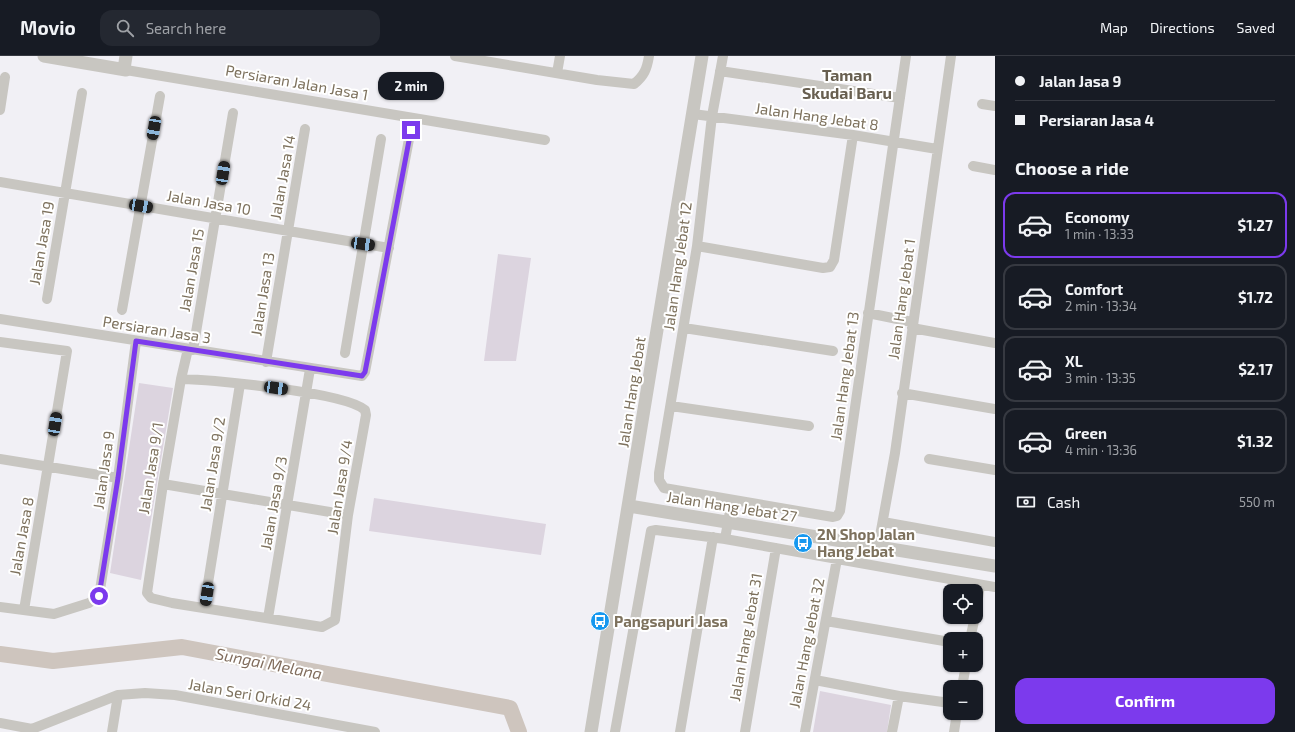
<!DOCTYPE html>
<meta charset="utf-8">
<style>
:root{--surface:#171b24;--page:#242831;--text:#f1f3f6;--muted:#9ea1a6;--line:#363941;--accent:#7c3aed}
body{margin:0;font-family:"Exo 2",sans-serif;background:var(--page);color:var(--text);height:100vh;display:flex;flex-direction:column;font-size:15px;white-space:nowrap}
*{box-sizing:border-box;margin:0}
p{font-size:13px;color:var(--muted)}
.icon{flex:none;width:22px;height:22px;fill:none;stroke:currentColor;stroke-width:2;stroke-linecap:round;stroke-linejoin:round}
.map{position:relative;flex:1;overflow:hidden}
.sheet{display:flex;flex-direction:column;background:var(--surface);width:300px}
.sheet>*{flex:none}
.banner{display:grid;align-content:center;height:88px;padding:0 20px;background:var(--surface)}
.controls{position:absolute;left:943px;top:528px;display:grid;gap:8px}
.controls a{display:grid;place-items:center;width:40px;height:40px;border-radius:8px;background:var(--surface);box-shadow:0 1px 3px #0004;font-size:20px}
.end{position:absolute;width:18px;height:18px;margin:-9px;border:5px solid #7c3aed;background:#fff;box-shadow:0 0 0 2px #fff}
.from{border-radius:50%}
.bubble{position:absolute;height:28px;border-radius:12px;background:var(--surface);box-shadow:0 1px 3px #0004;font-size:13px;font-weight:700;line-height:28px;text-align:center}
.car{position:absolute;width:12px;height:24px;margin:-12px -6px;border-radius:5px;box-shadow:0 0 3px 1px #0007;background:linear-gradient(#222 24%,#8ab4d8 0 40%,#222 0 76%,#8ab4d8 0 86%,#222 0)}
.banner b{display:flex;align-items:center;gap:14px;height:38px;font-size:15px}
.banner b+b{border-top:1px solid var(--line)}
.banner i{width:10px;height:10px;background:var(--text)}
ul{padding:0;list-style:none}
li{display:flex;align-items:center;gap:12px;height:66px;margin:0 8px 6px;padding:0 12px;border:2px solid var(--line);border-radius:12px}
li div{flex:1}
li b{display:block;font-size:15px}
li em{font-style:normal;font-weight:700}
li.active{border-color:var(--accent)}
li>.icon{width:36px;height:36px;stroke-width:1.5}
h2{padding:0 20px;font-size:18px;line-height:48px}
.pay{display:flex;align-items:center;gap:10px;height:44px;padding:0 20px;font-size:15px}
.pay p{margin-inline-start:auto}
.cta{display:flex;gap:8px;margin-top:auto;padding:8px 20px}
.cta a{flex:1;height:46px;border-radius:12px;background:var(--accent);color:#fff;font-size:16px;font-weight:700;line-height:46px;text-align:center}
header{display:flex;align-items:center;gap:24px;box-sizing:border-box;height:56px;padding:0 20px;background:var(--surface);border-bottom:1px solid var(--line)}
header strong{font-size:19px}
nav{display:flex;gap:22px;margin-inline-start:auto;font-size:14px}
.search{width:280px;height:36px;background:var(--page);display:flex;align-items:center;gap:10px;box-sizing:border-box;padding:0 14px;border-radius:12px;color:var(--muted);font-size:15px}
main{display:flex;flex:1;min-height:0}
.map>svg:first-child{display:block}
</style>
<header>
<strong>Movio</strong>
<div class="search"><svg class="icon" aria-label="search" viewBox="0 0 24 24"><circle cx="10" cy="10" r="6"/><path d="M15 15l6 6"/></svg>Search here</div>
<nav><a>Map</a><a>Directions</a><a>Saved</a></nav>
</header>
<main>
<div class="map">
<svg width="995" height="676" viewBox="0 0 995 676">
<rect width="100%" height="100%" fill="#f1f0f5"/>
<path fill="#dcd4df" d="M498,198l33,4 -15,103h-32z
M139,327l34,5 -32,192 -31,-7z
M374,442l172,26 -5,31 -172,-24z
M820,635l71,14 -4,27h-74z"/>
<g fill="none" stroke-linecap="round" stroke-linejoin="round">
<path stroke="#cec5be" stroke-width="16" d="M0,598l53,7 129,-14 328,61 9,24"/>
<path stroke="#c8c6c1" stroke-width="10" d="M455,0l142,24 37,4c10,-8 13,-15 15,-28
M723,0l-11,60 -15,130 -38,227v7l5,8 169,29 4,-1 3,-5 66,-455
M126,14l419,70
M720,15l180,27
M557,17l3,-17
M982,48l13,2
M0,54l5,-33
M693,58l160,21 84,14
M973,110l22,4
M0,126l389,66
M697,190l126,22 7,-1 4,-7 19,-125
M47,243l35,-206
M122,254l38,-214
M868,257l44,9
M0,263l362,57 3,-4 48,-254
M684,272l149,23
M912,272l83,15
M0,286l67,9 -43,259
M193,294l40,-237
M345,297l36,-214
M266,306l39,-233
M181,323c31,1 164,13 184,31l1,5 -18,100 -13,105 -13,7 -150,-24 -21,-5 -4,-5 16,-109 18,-105 7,-30
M902,337l93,16
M671,350l138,20
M0,403l118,19
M929,403l66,11
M163,428l185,31
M883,466l112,20
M725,483l7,-39
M878,491l17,-94 56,-397
M0,551l54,7 35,-11 10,-7 19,-118 18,-137
M204,552l36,-224
M976,555l4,-26
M268,562l42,-249
M826,565l124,21
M970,583l5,-22
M815,624l84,16 51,7
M962,631l4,-22
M0,667l32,6 86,-34 27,-2 30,2 200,37
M112,676l6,-37
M615,676l36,-201 5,-1 69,9 270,48
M680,676l33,-195
M745,676l31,-184
M805,676l32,-173
M892,676l7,-36
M954,676l3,-19"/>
<path stroke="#c8c6c1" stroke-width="13" d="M44,0l82,14
M124,13l2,-13
M629,450l366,60
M591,676l111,-676"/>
</g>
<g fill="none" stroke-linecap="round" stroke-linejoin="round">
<path stroke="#7c3aed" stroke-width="5" d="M99,540l19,-118 18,-137 226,35 3,-4 6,-31 40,-211"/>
</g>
<defs>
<g id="bus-disc" transform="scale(1)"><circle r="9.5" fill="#1698ef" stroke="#fff"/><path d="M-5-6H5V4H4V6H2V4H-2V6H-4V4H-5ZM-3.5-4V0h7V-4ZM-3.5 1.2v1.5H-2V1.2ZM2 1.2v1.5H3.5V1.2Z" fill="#fff"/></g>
</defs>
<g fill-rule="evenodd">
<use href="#bus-disc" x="803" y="487"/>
<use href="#bus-disc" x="600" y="565"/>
</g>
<g text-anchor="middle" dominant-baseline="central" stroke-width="4" stroke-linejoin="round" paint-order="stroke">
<g font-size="15" fill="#7d715d" stroke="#fff">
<text transform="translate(297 26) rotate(10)">Persiaran Jalan Jasa 1</text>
<text transform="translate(817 60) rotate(8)">Jalan Hang Jebat 8</text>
<text transform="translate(282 121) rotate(-80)">Jalan Jasa 14</text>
<text transform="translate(209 146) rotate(10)">Jalan Jasa 10</text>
<text transform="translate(41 187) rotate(-80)">Jalan Jasa 19</text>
<text transform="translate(677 210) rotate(-82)">Jalan Hang Jebat 12</text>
<text transform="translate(191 214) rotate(-80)">Jalan Jasa 15</text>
<text transform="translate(262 238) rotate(-81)">Jalan Jasa 13</text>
<text transform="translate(901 243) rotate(-82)">Jalan Hang Jebat 1</text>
<text transform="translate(157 273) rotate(9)">Persiaran Jasa 3</text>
<text transform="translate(844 320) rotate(-82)">Jalan Hang Jebat 13</text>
<text transform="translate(631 336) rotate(-81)">Jalan Hang Jebat</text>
<text transform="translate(212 408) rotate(-81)">Jalan Jasa 9/2</text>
<text transform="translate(150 412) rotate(-81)">Jalan Jasa 9/1</text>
<text transform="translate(103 414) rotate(-82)">Jalan Jasa 9</text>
<text transform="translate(339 431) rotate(-81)">Jalan Jasa 9/4</text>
<text transform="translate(273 447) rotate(-80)">Jalan Jasa 9/3</text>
<text transform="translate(732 450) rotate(9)">Jalan Hang Jebat 27</text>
<text transform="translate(21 480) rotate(-80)">Jalan Jasa 8</text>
<text transform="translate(745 581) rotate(-80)">Jalan Hang Jebat 31</text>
<text transform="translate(806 587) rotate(-79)">Jalan Hang Jebat 32</text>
<text transform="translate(250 638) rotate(10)">Jalan Seri Orkid 24</text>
</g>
<g font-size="15" font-weight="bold" fill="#7d715d" stroke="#fff" text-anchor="start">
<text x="817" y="478">2N Shop Jalan<tspan x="817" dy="17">Hang Jebat</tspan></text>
<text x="614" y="565">Pangsapuri Jasa</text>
</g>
<g font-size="16" font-weight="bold" fill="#685f50" stroke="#fff">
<text x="847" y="18">Taman<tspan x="847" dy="18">Skudai Baru</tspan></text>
</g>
<g font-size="16" font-style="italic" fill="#816d5d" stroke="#fff">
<text transform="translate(269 607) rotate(11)">Sungai Melana</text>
</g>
</g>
</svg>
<div class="controls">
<a><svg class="icon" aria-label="locate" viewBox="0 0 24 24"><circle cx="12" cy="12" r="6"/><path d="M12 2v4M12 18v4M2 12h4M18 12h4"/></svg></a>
<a>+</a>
<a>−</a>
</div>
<i class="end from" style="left:99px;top:540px"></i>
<i class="end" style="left:411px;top:74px"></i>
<div class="bubble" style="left:378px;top:16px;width:66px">2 min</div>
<i class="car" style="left:154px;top:72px;rotate:190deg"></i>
<i class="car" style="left:223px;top:117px;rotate:9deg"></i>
<i class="car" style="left:141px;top:150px;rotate:100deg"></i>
<i class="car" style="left:363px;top:188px;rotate:98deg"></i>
<i class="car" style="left:276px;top:332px;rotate:98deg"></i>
<i class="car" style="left:55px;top:368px;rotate:9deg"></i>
<i class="car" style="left:207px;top:538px;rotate:189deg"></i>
</div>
<section class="sheet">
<div class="banner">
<b><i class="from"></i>Jalan Jasa 9</b>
<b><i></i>Persiaran Jasa 4</b>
</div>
<h2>Choose a ride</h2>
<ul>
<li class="active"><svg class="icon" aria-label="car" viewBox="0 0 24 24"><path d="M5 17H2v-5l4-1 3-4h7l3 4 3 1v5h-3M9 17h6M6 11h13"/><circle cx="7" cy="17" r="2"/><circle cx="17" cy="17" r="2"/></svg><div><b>Economy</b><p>1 min · 13:33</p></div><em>$1.27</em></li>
<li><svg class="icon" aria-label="car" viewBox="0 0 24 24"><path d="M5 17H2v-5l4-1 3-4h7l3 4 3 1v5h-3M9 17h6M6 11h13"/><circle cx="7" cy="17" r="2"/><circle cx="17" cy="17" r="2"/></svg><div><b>Comfort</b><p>2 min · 13:34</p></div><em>$1.72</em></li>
<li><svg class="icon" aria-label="car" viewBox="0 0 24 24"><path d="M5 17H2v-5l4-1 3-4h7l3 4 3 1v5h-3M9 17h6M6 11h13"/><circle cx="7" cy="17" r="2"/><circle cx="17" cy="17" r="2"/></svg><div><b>XL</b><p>3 min · 13:35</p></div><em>$2.17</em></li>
<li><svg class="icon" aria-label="car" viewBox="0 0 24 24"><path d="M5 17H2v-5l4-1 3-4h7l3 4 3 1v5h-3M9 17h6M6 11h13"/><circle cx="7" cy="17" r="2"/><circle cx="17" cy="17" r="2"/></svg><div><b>Green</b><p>4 min · 13:36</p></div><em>$1.32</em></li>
</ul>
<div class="pay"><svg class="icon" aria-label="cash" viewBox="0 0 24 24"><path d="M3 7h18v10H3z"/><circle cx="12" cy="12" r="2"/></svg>Cash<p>550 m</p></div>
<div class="cta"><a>Confirm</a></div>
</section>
</main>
